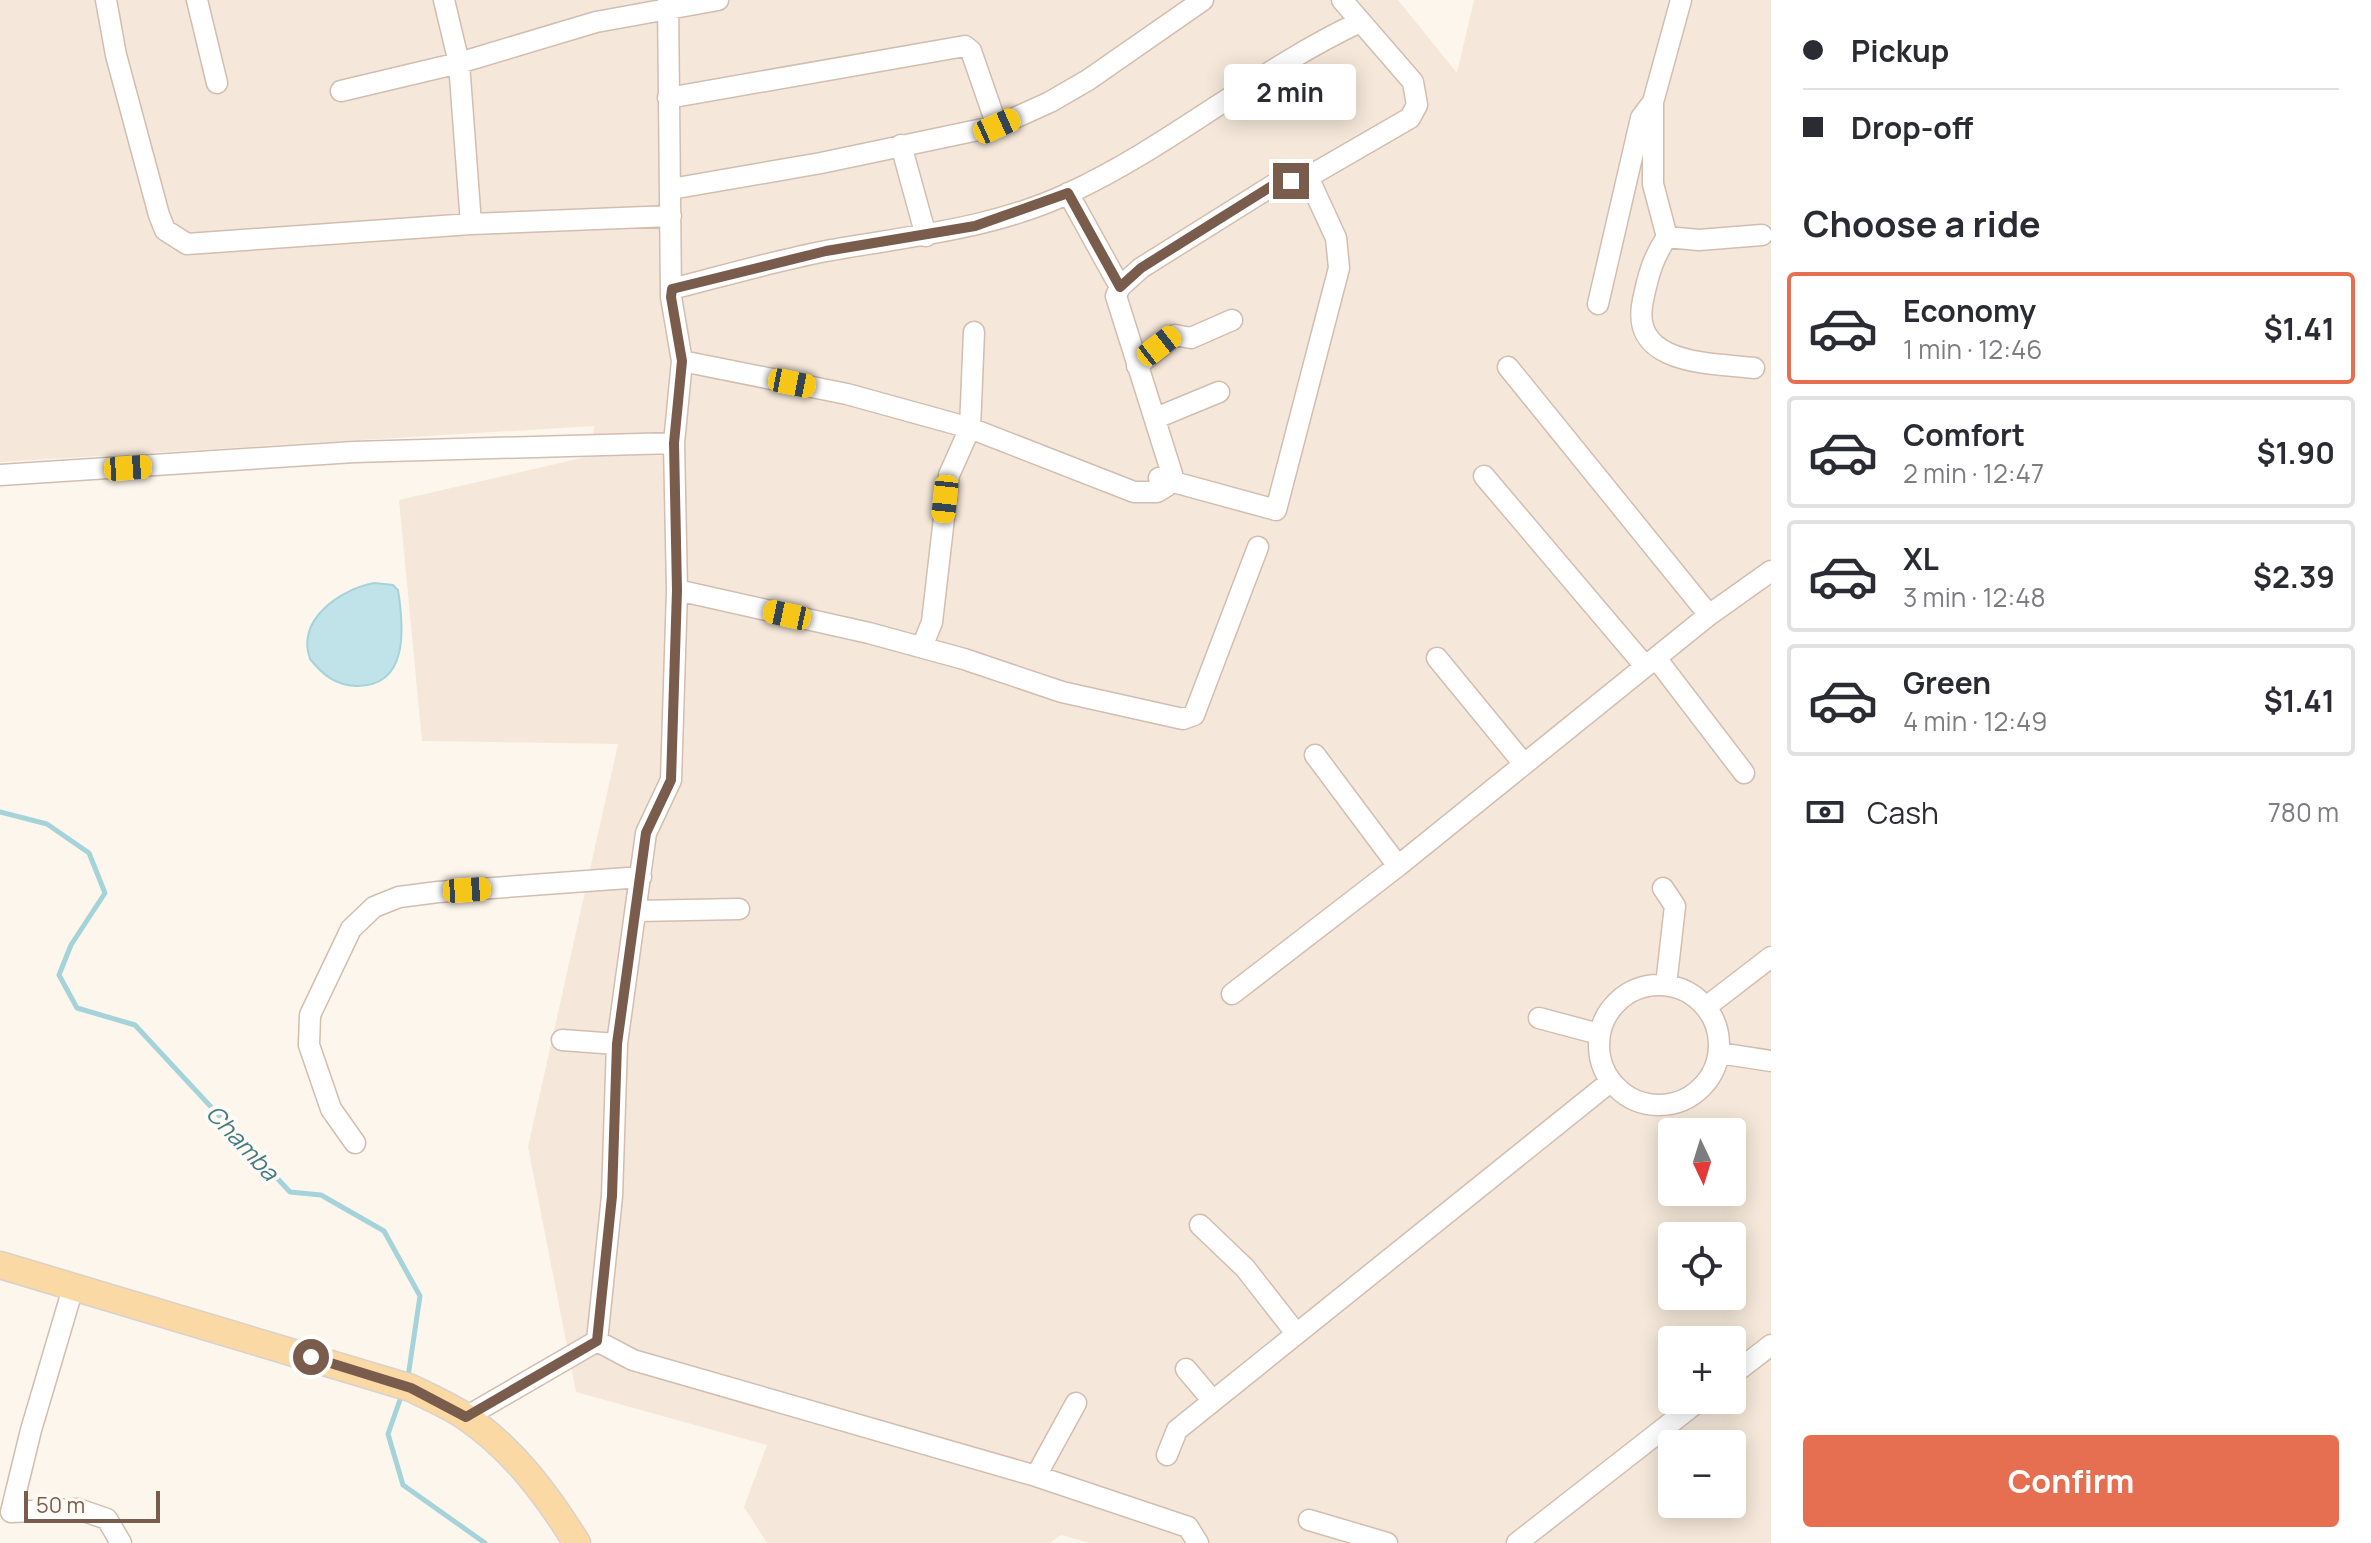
<!DOCTYPE html>
<meta charset="utf-8">
<style>
:root{--surface:#fff;--page:#f2f2f3;--text:#2b2b33;--muted:#7c7c81;--line:#e1e1e2;--accent:#e76f51}
body{margin:0;font-family:Manrope,sans-serif;background:var(--page);color:var(--text);height:100vh;display:flex;flex-direction:column;font-size:30px;white-space:nowrap}
*{box-sizing:border-box;margin:0}
p{font-size:26px;color:var(--muted)}
.icon{flex:none;width:44px;height:44px;fill:none;stroke:currentColor;stroke-width:2;stroke-linecap:round;stroke-linejoin:round}
.map{position:relative;flex:1;overflow:hidden}
.sheet{display:flex;flex-direction:column;background:var(--surface);width:600px}
.sheet>*{flex:none}
.top-card{display:grid;align-content:center;height:176px;padding:0 32px;background:var(--surface)}
.needle{width:52px;rotate:176deg}
.buttons{position:absolute;left:1658px;top:1118px;display:grid;gap:16px}
.buttons a{display:grid;place-items:center;width:88px;height:88px;border-radius:8px;background:var(--surface);box-shadow:0 4px 20px #0003;font-size:40px}
.scale{position:absolute;left:24px;bottom:20px;width:136px;box-sizing:border-box;padding-left:8px;border:4px solid #7a5c4d;border-top:0;font-size:22px;line-height:28px;white-space:nowrap;color:#7a5c4d;-webkit-text-stroke:6px #fffaf3;paint-order:stroke}
.end{position:absolute;width:36px;height:36px;margin:-18px;border:10px solid #7a5c4d;background:#fff;box-shadow:0 0 0 4px #fff}
.from{border-radius:50%}
.bubble{position:absolute;height:56px;border-radius:8px;background:var(--surface);box-shadow:0 4px 20px #0003;font-size:26px;font-weight:700;line-height:56px;text-align:center}
.car{position:absolute;width:24px;height:48px;margin:-24px -12px;border-radius:10px;box-shadow:0 0 6px 2px #0007;background:linear-gradient(#f5c518 24%,#345 0 40%,#f5c518 0 76%,#345 0 86%,#f5c518 0)}
.top-card b{display:flex;align-items:center;gap:28px;height:76px;font-size:30px}
.top-card b+b{border-top:2px solid var(--line)}
.top-card i{width:20px;height:20px;background:var(--text)}
ul{padding:0;list-style:none}
li{display:flex;align-items:center;gap:24px;height:112px;margin:0 16px 12px;padding:0 16px;border:4px solid var(--line);border-radius:8px}
li div{flex:1}
li b{display:block;font-size:30px}
li em{font-style:normal;font-weight:700}
li.active{border-color:var(--accent)}
li>.icon{width:72px;height:72px;stroke-width:1.5}
h2{padding:0 32px;font-size:36px;line-height:96px}
.pay{display:flex;align-items:center;gap:20px;height:88px;padding:0 32px;font-size:30px}
.pay p{margin-inline-start:auto}
.action{display:flex;gap:16px;margin-top:auto;padding:16px 32px}
.action a{flex:1;height:92px;border-radius:8px;background:var(--accent);color:#fff;font-size:32px;font-weight:700;line-height:92px;text-align:center}
main{display:flex;flex:1;min-height:0}
.map>svg:first-child{display:block}
</style>
<main>
<div class="map">
<svg width="1771" height="1543" viewBox="0 0 1771 1543">
<rect width="100%" height="100%" fill="#fdf6ec"/>
<path fill="#f5e8da" fill-rule="evenodd" d="M0,0h1398l59,73 17,-73h297v1543h-682l-28,-8 -12,8h-282l-23,-36 23,-62 -191,-53 -48,-245 90,-403 -196,-3 -23,-241 191,-44 4,-30 -594,36zM1672,1132h60v60h-60zM1672,1236h60v60h-60zM1672,1340h60v60h-60zM1672,1444h60v60h-60z"/>
<path fill="#bfe3e8" stroke="#a5d3da" stroke-width="2" d="M374,583l19,2 5,5c6,38 11,97 -42,96 -21,-1 -33,-11 -46,-27 -14,-40 31,-70 64,-76z"/>
<g fill="none" stroke-linecap="round" stroke-linejoin="round">
<path stroke="#a5d3da" stroke-width="5" d="M0,812l47,12 42,29 16,40 -34,52 -12,30 18,33 58,17 155,167 31,3 63,36 36,65 -12,81
M402,1394l-14,40 15,51 82,58"/>
<g stroke="#d1beb0" stroke-width="23">
<path id="minor" d="M106,0l10,55 43,160 6,15 22,14 284,-20 200,-8
M197,0l20,83
M444,0l15,63 12,161
M341,91l118,-28 137,-41 122,-22
M668,98l297,-52 6,5 26,75
M1653,102v82l14,53c-14,20 -19,39 -24,63 -14,65 66,63 111,68
M901,145l25,91
M671,189l150,-26 176,-37 53,-24 38,-22 115,-80
M1068,193l52,94
M1667,237l32,3 63,-5
M672,289c51,-13 102,-28 154,-38 82,-15 163,-21 241,-57 103,-47 190,-124 293,-172
M1598,304l43,-186 12,-16 28,-102
M682,361l165,33 123,34 164,64h23l10,-6 -8,-8 13,-4 -56,-178 4,-9 21,-19 134,-84 33,-7 102,-59 7,-13 -4,-23 -71,-82
M1137,366l38,-31 16,3 41,-18
M1508,367l201,248
M1156,418l63,-26
M0,475l354,-23 320,-9
M1484,476l161,190
M1159,478l117,32 63,-242 -3,-30 -28,-61
M677,590l192,43 95,26 98,33 121,27 11,-4 64,-168
M922,647l10,-25 17,-147 21,-47 4,-96
M1437,658l87,106
M1656,658l88,115
M1315,755l83,111
M1663,888l12,18 -9,79
M637,911l102,-2
M1599 1045a60 60 0 1 1 120 0a60 60 0 1 1-120 0Z
M1232,994l166,-128 311,-251 62,-44
M1706,1007l65,-50
M1539,1018l60,16
M562,1040l55,4
M1719,1053l52,8
M355,1143l-24,-34 -22,-64 1,-30 41,-86 23,-22 25,-10 39,-5 203,-15
M1200,1225l45,43 50,64
M73,1288l-42,142 -20,82 67,-3 29,10 14,24
M597,1341l15,-145 5,-152 29,-211 25,-53 6,-190 -3,-147 8,-82 -11,-64 -3,-297
M597,1341l36,19 403,116 152,51 10,16
M1186,1369l27,32
M1732,1375l39,-30
M466,1417l131,-76
M1167,1455l10,-25 433,-348
M1036,1476l40,-73
M1309,1520l78,23
M1517,1543l183,-143"/>
</g>
<g stroke="#dad1cd" stroke-width="29">
<path id="major" d="M0,1265l411,123c18,9 39,18 55,29 48,33 81,78 111,126"/>
</g>
<use href="#minor" stroke="#fff" stroke-width="20"/>
<use href="#major" stroke="#fbd9a5" stroke-width="26"/>
</g>
<g fill="none" stroke-linecap="round" stroke-linejoin="round">
<path stroke="#7a5c4d" stroke-width="10" d="M311,1357l100,31 55,29 131,-76 15,-145 5,-152 29,-211 25,-53 6,-190 -3,-147 8,-82 -11,-64 1,-8 154,-38 149,-25 93,-33 52,94 21,-19 134,-84 16,-3"/>
</g>
<g text-anchor="middle" dominant-baseline="central" stroke-width="8" stroke-linejoin="round" paint-order="stroke">
<g font-size="24" font-style="italic" fill="#437c86" stroke="#fffaf3">
<text transform="translate(243 1142) rotate(47)">Chamba</text>
</g>
</g>
</svg>
<div class="buttons">
<a><svg class="needle" viewBox="-14 -14 28 28"><path d="M0-13l5 13h-10z" fill="#e53935"/><path d="M0 13l5-13h-10z" fill="#7c7c81"/></svg></a>
<a><svg class="icon" aria-label="locate" viewBox="0 0 24 24"><circle cx="12" cy="12" r="6"/><path d="M12 2v4M12 18v4M2 12h4M18 12h4"/></svg></a>
<a>+</a>
<a>−</a>
</div>
<div class="scale">50 m</div>
<i class="end from" style="left:311px;top:1357px"></i>
<i class="end" style="left:1291px;top:181px"></i>
<div class="bubble" style="left:1224px;top:64px;width:132px">2 min</div>
<i class="car" style="left:997px;top:126px;rotate:66deg"></i>
<i class="car" style="left:1159px;top:346px;rotate:52deg"></i>
<i class="car" style="left:792px;top:383px;rotate:101deg"></i>
<i class="car" style="left:128px;top:468px;rotate:86deg"></i>
<i class="car" style="left:945px;top:499px;rotate:186deg"></i>
<i class="car" style="left:787px;top:615px;rotate:282deg"></i>
<i class="car" style="left:467px;top:890px;rotate:86deg"></i>
</div>
<section class="sheet">
<div class="top-card">
<b><i class="from"></i>Pickup</b>
<b><i></i>Drop-off</b>
</div>
<h2>Choose a ride</h2>
<ul>
<li class="active"><svg class="icon" aria-label="car" viewBox="0 0 24 24"><path d="M5 17H2v-5l4-1 3-4h7l3 4 3 1v5h-3M9 17h6M6 11h13"/><circle cx="7" cy="17" r="2"/><circle cx="17" cy="17" r="2"/></svg><div><b>Economy</b><p>1 min · 12:46</p></div><em>$1.41</em></li>
<li><svg class="icon" aria-label="car" viewBox="0 0 24 24"><path d="M5 17H2v-5l4-1 3-4h7l3 4 3 1v5h-3M9 17h6M6 11h13"/><circle cx="7" cy="17" r="2"/><circle cx="17" cy="17" r="2"/></svg><div><b>Comfort</b><p>2 min · 12:47</p></div><em>$1.90</em></li>
<li><svg class="icon" aria-label="car" viewBox="0 0 24 24"><path d="M5 17H2v-5l4-1 3-4h7l3 4 3 1v5h-3M9 17h6M6 11h13"/><circle cx="7" cy="17" r="2"/><circle cx="17" cy="17" r="2"/></svg><div><b>XL</b><p>3 min · 12:48</p></div><em>$2.39</em></li>
<li><svg class="icon" aria-label="car" viewBox="0 0 24 24"><path d="M5 17H2v-5l4-1 3-4h7l3 4 3 1v5h-3M9 17h6M6 11h13"/><circle cx="7" cy="17" r="2"/><circle cx="17" cy="17" r="2"/></svg><div><b>Green</b><p>4 min · 12:49</p></div><em>$1.41</em></li>
</ul>
<div class="pay"><svg class="icon" aria-label="cash" viewBox="0 0 24 24"><path d="M3 7h18v10H3z"/><circle cx="12" cy="12" r="2"/></svg>Cash<p>780 m</p></div>
<div class="action"><a>Confirm</a></div>
</section>
</main>
